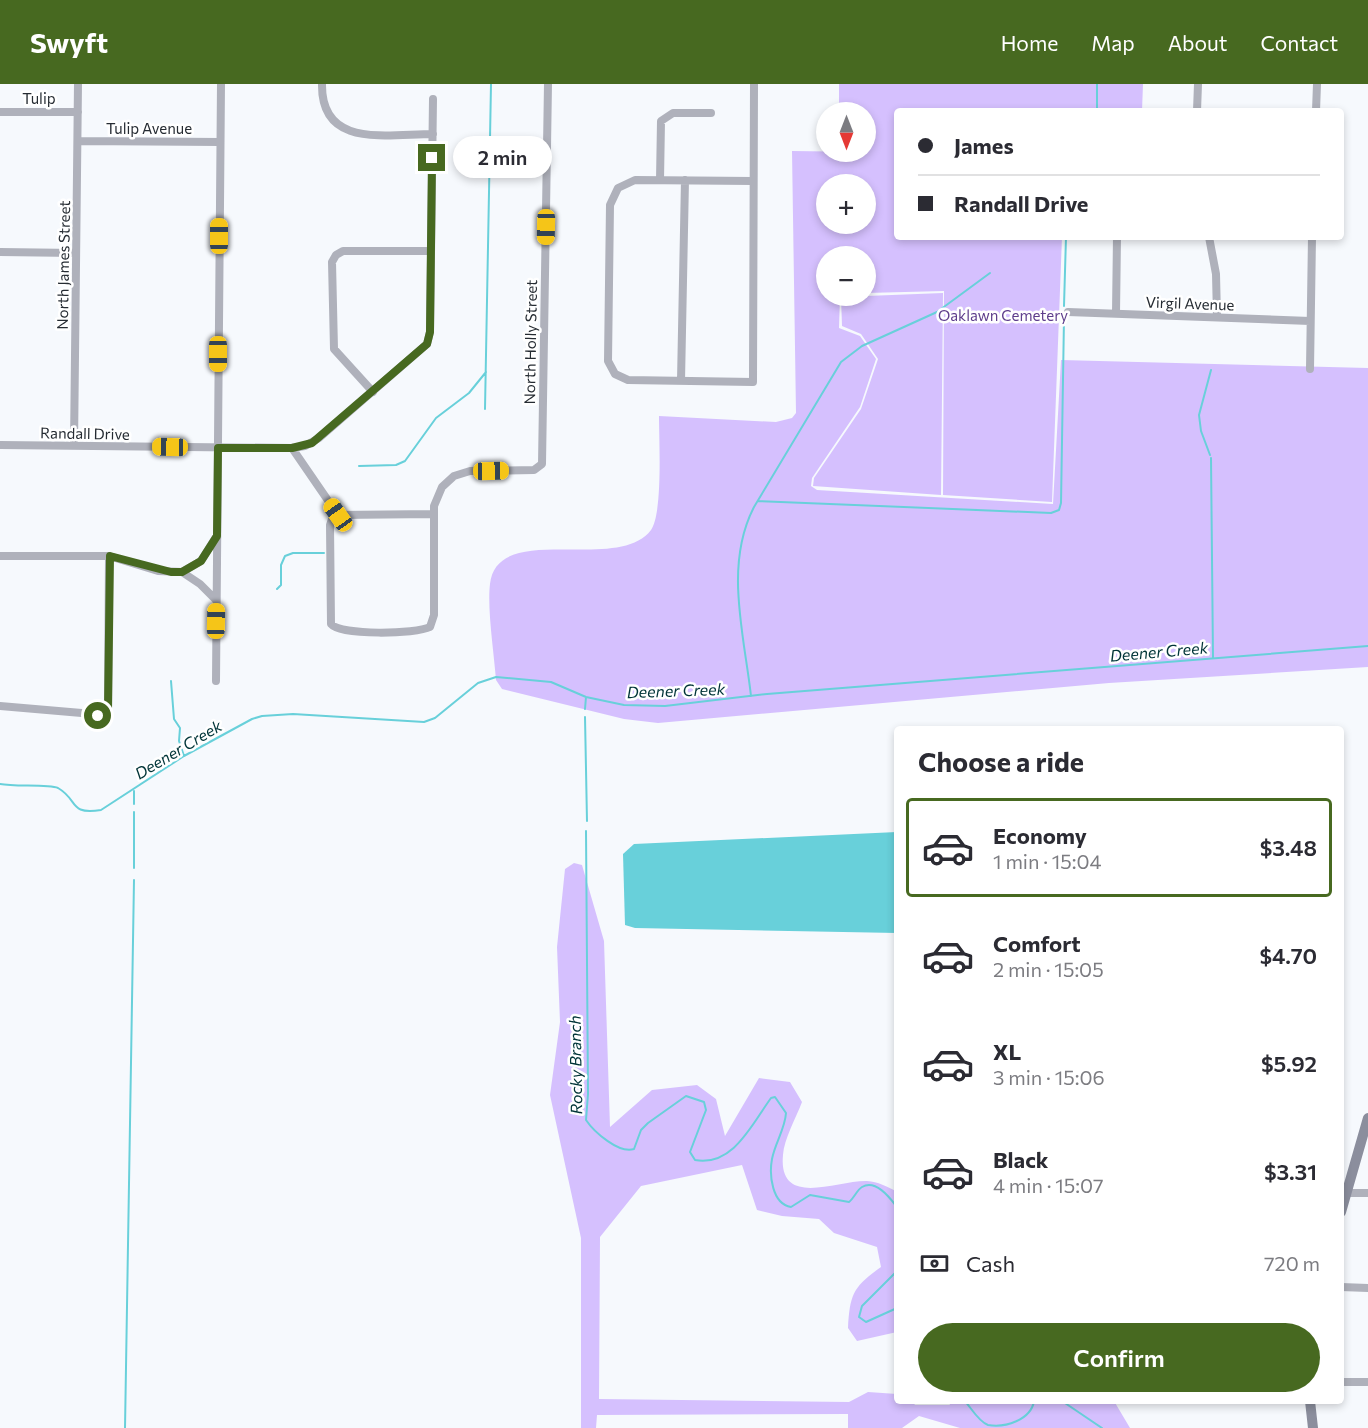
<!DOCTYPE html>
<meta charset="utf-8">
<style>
:root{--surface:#fff;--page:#f7f7f7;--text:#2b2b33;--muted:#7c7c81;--line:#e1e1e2;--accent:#476920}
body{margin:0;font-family:Commissioner,sans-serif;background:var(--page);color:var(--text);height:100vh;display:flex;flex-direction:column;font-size:22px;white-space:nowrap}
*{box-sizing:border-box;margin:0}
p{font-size:20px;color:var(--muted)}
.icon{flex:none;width:33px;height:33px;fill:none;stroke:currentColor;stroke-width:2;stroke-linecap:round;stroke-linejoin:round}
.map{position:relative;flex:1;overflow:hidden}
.details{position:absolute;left:894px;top:642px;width:450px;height:678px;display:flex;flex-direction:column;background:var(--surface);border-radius:6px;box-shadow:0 3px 9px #0003}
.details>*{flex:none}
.guide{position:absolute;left:894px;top:24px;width:450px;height:132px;border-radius:6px;box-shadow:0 3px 9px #0003;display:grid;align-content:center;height:132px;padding:0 24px;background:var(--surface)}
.needle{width:39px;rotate:180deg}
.controls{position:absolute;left:816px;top:18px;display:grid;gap:12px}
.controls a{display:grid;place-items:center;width:60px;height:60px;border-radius:50%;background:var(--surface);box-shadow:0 3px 9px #0003;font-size:30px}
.end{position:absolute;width:27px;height:27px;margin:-14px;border:8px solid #476920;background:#fff;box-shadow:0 0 0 3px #fff}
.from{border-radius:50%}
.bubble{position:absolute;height:42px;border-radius:21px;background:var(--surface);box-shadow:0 3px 9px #0003;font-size:20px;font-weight:600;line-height:42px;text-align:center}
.car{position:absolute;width:18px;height:36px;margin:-18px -9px;border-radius:8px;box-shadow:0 0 4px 2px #0007;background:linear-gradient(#f5c518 24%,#345 0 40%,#f5c518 0 76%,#345 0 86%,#f5c518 0)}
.guide b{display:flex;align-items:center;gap:21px;height:57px;font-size:22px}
.guide b+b{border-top:2px solid var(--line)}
.guide i{width:15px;height:15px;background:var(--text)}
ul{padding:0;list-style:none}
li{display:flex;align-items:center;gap:18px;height:99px;margin:0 12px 9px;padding:0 12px;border:3px solid transparent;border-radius:6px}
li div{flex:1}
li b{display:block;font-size:22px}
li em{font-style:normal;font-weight:600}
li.selected{border-color:var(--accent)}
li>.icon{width:54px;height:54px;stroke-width:1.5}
h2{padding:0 24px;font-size:27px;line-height:72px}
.pay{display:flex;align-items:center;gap:15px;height:66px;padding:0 24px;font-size:22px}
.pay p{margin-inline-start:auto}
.action{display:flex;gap:12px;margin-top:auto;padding:12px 24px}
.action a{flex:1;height:69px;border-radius:36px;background:var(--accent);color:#fff;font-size:24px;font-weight:600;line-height:69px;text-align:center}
header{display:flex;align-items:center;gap:36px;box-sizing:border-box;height:84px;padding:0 30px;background:var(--accent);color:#fff}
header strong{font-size:28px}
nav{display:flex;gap:33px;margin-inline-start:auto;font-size:21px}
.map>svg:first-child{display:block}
</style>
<header>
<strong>Swyft</strong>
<nav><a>Home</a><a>Map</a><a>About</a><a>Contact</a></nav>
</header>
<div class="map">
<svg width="1368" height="1344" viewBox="0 0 1368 1344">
<rect width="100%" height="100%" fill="#f6f9fd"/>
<path fill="#d5c0fe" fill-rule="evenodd" d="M839,0h304l-1,27h-245v126h165l-10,265 -109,-7 1,-204 -78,2v-37h-40v40h14l-1,32 21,8 16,23 -16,48 -48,71 -1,8 6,4 236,14 8,-144 307,8v299l-259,16 -451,40 -34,-4 -122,-30 -6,-9c-2,-27 -9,-71 -6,-96 7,-64 128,-10 161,-54 12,-17 8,-90 8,-114l117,6 16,-4 4,-5 -4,-262 74,1v-40h-27zM826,100h40v40h-40z
M943,209l-2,202 -128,-9 1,-8 47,-69 17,-50 -17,-25 -19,-8 -1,-29z
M574,779l8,2 22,76 6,186 42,-37 45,-5 19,14 9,37 34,-58 31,4 12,20c-6,16 -18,37 -19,53 -5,54 54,25 84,26 11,1 20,5 30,11v140l-40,9 -9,-13c2,-34 5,-41 33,-61l-4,-20 -43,-14 -15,-14 -37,-3 -25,-6 -15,-45 -101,21 -41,51 -1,162 250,3 19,-10 29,2v7h15l3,4h35l-2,-4h166l16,27h-170l-41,-12 -17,12h-54v-14l-251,1 -1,13h-15v-190l-31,-143 10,-73 -3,-75 8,-78z"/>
<path fill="#68d0da" d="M897,748v101l-262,-5 -10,-3 -2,-71 11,-10z"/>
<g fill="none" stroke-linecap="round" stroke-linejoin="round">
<path stroke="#68d0da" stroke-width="2" d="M1097,27v-27
M1064,222l2,-69
M485,325l6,-325
M1210,371l-9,-24 -2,-16 12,-45
M1211,374l2,200
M359,382l37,-1 9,-4 31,-43 33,-25 17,-21
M758,417l293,12 8,-3 2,-7 3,-185
M277,505l4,-4v-20l4,-9 8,-3h31
M171,597l3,38 6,9 -1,13 5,15
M751,612c-7,-62 -27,-131 3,-189l87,-145 21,-16 75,-34 53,-39
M585,625l1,-12
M585,633l2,104
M0,700c14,3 48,0 58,4 21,12 10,27 43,22l83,-54 68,-37 10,-3 31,-2 131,8 11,-4 43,-35 18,-6 55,5 35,15 38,8 41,1 102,-12 601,-48
M134,707v13
M134,728v56
M586,747l2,263 -2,26c8,12 33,34 48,29l7,-19 7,-7 38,-27 18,6 2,8 -16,42 5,8c38,7 57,-36 76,-62l4,-1 11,16c-1,16 -11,30 -14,46 -3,16 0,45 19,48l19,-12 39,7c5,-4 8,-12 13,-15 14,-8 28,11 35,20
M897,1187l-35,35 -3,11 7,5 31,-14
M965,1317c6,7 14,21 23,24 17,3 43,-5 46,-24
M1062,1317l40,27
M125,1344l9,-548"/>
<path stroke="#afb1bb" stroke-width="8" d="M322,0c-1,65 65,50 111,50
M1197,27l1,-27
M1316,27l1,-27
M0,28h78
M78,57l142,1
M660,96l1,-59 12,-8h38
M753,97l-118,-1 -17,8 -8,17 -2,156 7,13 13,6 125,2 1,-298
M1209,153l7,37 1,43
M0,168l76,1
M1068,228l242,9
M1116,229l1,-76
M1310,285l2,-132
M681,297l4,-201
M373,308l-39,-43 -2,-87 4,-7 7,-4h88
M0,361l292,3 13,-2 14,-8 108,-94 3,-12 3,-233
M74,362l4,-362
M292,364l46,67 -6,4 -2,6 1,99c10,12 85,10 99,3l4,-12v-109l8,-19 12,-11 16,-5 64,-1 8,-6 6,-380
M338,431l96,-1
M0,472h109l49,15 24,1 19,-11 15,-24
M182,488l18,12 16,16
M216,597l5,-597
M0,622l105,9 3,-5 1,-154
M1346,1109h22
M1341,1203l27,1
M1341,1298h27"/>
<path stroke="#8b8e9d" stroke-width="10" d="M1341,1128l27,-94
M1310,1317l3,27"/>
</g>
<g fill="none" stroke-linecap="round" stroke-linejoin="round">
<path stroke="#476920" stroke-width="8" d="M98,632l7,-1 3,-5 2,-154 61,16h11l19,-11 16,-25 1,-88h74l20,-5 115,-99 3,-12 2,-174"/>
</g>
<g text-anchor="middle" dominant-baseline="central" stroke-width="5" stroke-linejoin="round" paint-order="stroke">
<g font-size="15" fill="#252b32" stroke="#fff">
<text x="39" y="14">Tulip</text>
<text x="149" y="44">Tulip Avenue</text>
<text transform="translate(63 181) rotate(-89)">North James Street</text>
<text transform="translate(1190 219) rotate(2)">Virgil Avenue</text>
<text transform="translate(530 258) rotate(-89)">North Holly Street</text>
<text transform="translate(85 349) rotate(1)">Randall Drive</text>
</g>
<g font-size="15" fill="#5e3d8c" stroke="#fff">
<text x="1003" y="231">Oaklawn Cemetery</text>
</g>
<g font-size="16" font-style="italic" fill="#003438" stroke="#fff">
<text transform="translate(1159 567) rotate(-5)">Deener Creek</text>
<text transform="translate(676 606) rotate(-2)">Deener Creek</text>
<text transform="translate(178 665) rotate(-31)">Deener Creek</text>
<text transform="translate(575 981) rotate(-91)">Rocky Branch</text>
</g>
</g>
</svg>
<div class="controls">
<a><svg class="needle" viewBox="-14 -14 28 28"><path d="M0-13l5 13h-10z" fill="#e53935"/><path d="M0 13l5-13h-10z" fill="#7c7c81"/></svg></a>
<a>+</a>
<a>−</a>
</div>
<i class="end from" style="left:98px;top:632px"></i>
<i class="end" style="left:432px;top:74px"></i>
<div class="bubble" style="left:453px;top:52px;width:99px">2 min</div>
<i class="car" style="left:546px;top:143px;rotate:181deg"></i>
<i class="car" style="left:219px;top:152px;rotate:0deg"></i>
<i class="car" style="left:218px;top:270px;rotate:180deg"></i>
<i class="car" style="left:170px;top:363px;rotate:271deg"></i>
<i class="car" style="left:491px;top:387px;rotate:89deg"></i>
<i class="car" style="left:338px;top:431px;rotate:325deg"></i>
<i class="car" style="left:216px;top:537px;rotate:1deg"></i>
<div class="guide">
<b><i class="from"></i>James</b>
<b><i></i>Randall Drive</b>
</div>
<section class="details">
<h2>Choose a ride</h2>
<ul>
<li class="selected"><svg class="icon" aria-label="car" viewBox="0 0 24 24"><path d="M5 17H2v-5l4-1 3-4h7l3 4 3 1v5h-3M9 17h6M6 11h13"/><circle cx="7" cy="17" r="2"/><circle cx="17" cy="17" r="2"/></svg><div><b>Economy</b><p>1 min · 15:04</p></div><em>$3.48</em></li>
<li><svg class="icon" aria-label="car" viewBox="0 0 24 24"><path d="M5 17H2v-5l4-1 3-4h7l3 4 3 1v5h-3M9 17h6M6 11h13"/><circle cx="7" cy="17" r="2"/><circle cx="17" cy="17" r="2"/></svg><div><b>Comfort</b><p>2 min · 15:05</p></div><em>$4.70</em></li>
<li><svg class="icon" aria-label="car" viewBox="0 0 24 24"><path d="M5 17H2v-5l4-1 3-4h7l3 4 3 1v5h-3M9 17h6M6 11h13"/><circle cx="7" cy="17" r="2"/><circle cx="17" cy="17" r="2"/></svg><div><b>XL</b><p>3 min · 15:06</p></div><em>$5.92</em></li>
<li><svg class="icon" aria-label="car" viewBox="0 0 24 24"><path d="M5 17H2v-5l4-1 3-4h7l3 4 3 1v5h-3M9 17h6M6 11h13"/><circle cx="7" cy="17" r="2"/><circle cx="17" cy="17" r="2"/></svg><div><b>Black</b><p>4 min · 15:07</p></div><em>$3.31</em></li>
</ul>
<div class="pay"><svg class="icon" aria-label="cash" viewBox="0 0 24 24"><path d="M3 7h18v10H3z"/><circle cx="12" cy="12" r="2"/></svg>Cash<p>720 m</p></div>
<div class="action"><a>Confirm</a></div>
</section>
</div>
